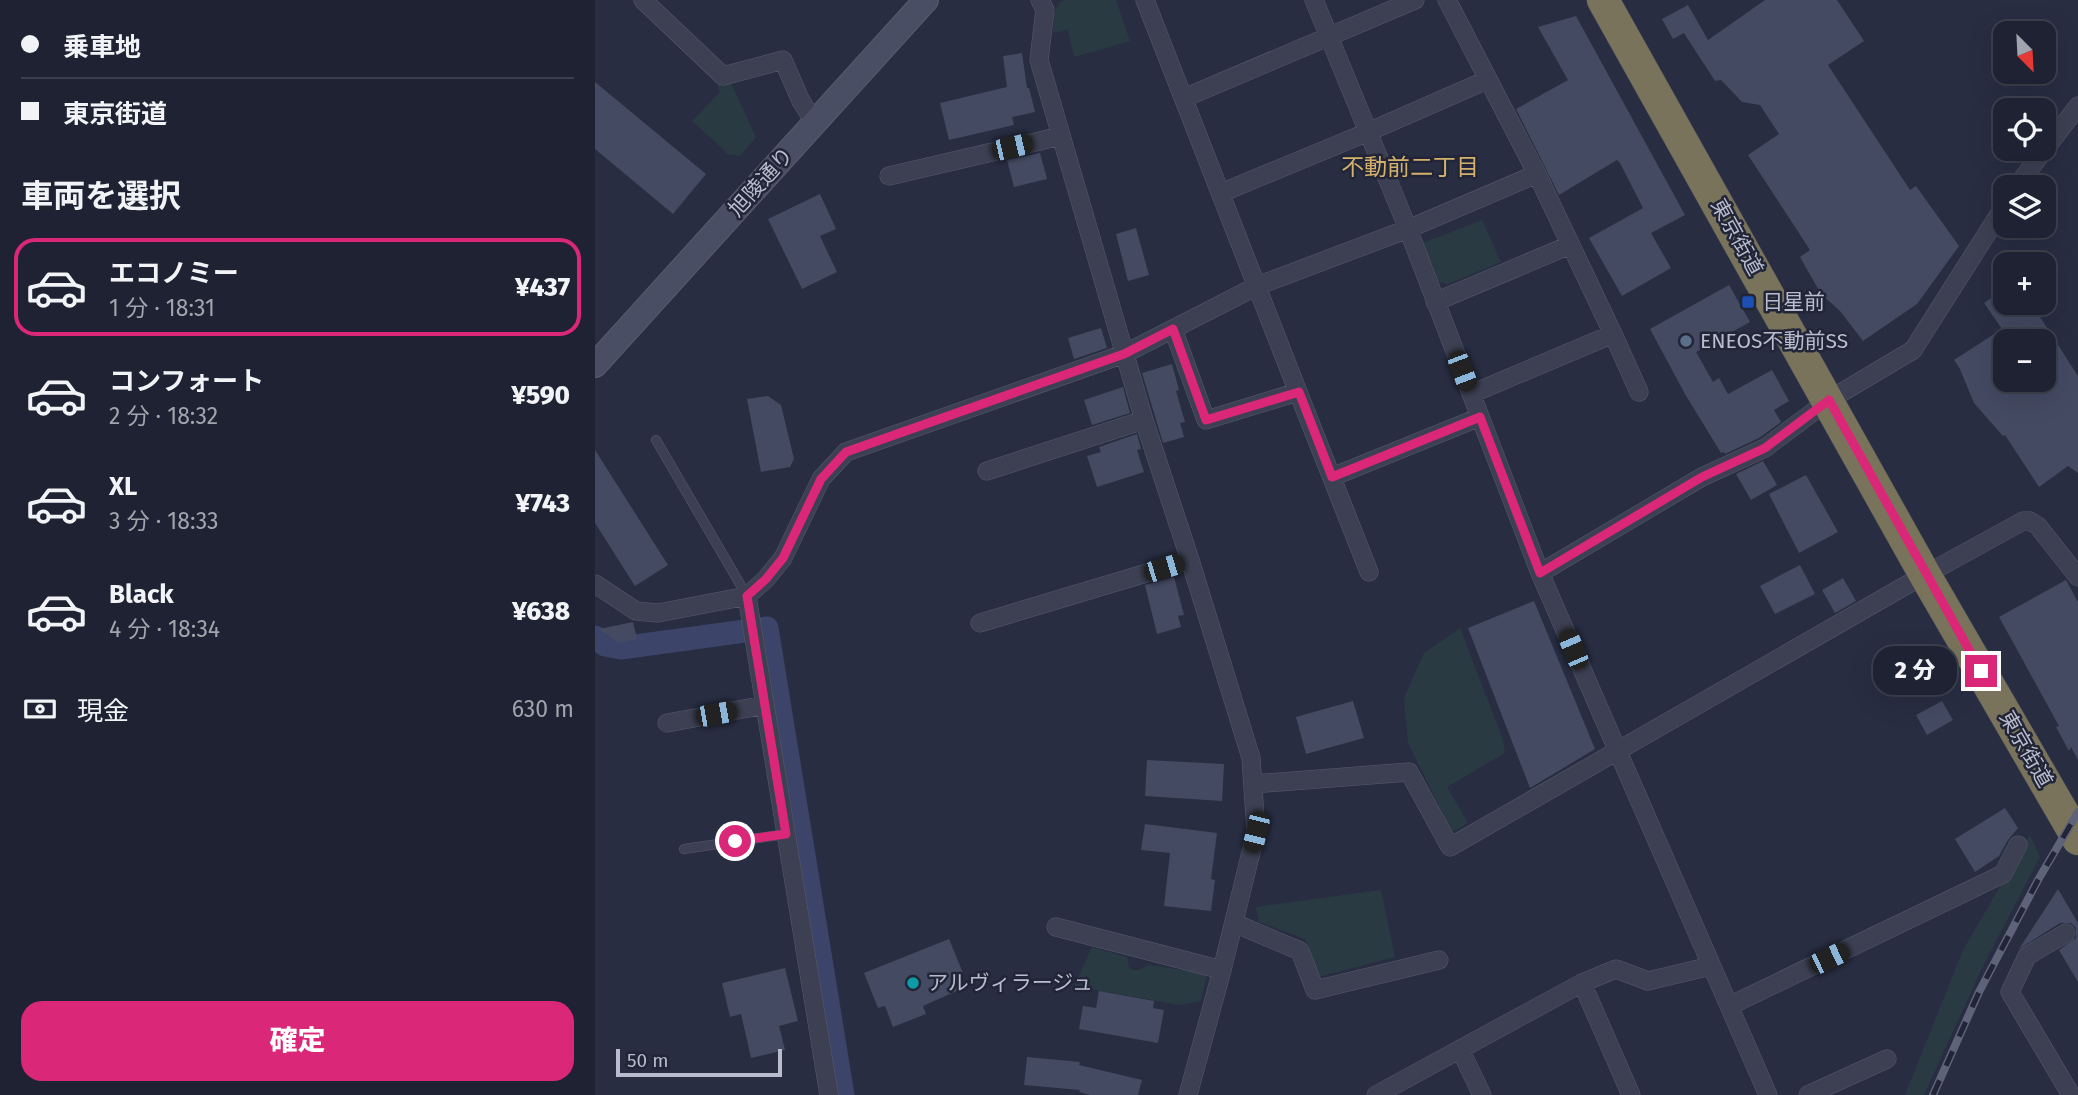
<!DOCTYPE html>
<html lang="ja">
<meta charset="utf-8">
<style>
:root{--surface:#1e2232;--page:#2b2f3e;--text:#f1f3f6;--muted:#a1a4ac;--line:#3c3f4d;--accent:#db2777}
body{margin:0;font-family:"Fira Sans","Noto Sans JP",sans-serif;background:var(--page);color:var(--text);height:100vh;display:flex;flex-direction:column;font-size:26px;white-space:nowrap}
*{box-sizing:border-box;margin:0}
p{font-size:23px;color:var(--muted)}
.icon{flex:none;width:38px;height:38px;fill:none;stroke:currentColor;stroke-width:2;stroke-linecap:round;stroke-linejoin:round}
.map{position:relative;flex:1;overflow:hidden}
.drawer{display:flex;flex-direction:column;background:var(--surface);width:595px}
.drawer>*{flex:none}
.guide{display:grid;align-content:center;height:154px;padding:0 21px;background:var(--surface)}
.needle{width:46px;rotate:156deg}
.buttons{position:absolute;left:1398px;top:21px;display:grid;gap:14px}
.buttons a{display:grid;place-items:center;width:63px;height:63px;border-radius:14px;background:var(--surface);box-shadow:0 7px 28px #0002,0 0 0 2px var(--line);font-size:35px}
.scale{position:absolute;left:21px;bottom:18px;width:166px;box-sizing:border-box;padding-left:7px;border:4px solid #b9bccc;border-top:0;font-size:19px;line-height:24px;white-space:nowrap;color:#b9bccc;-webkit-text-stroke:5px #212537;paint-order:stroke}
.end{position:absolute;width:32px;height:32px;margin:-16px;border:9px solid #db2777;background:#fff;box-shadow:0 0 0 4px #fff}
.from{border-radius:50%}
.bubble{position:absolute;height:49px;border-radius:21px;background:var(--surface);box-shadow:0 7px 28px #0002,0 0 0 2px var(--line);font-size:23px;font-weight:800;line-height:49px;text-align:center}
.car{position:absolute;width:21px;height:42px;margin:-21px -10px;border-radius:9px;box-shadow:0 0 5px 2px #0007;background:linear-gradient(#222 24%,#8ab4d8 0 40%,#222 0 76%,#8ab4d8 0 86%,#222 0)}
.guide b{display:flex;align-items:center;gap:24px;height:66px;font-size:26px}
.guide b+b{border-top:2px solid var(--line)}
.guide i{width:18px;height:18px;background:var(--text)}
ul{padding:0;list-style:none}
li{display:flex;align-items:center;gap:21px;height:98px;margin:0 14px 10px;padding:0 7px;border:4px solid transparent;border-radius:21px}
li div{flex:1}
li b{display:block;font-size:26px}
li em{font-style:normal;font-weight:800}
li.on{border-color:var(--accent)}
li>.icon{width:63px;height:63px;stroke-width:1.5}
h2{padding:0 21px;font-size:32px;line-height:84px}
.pay{display:flex;align-items:center;gap:18px;height:77px;padding:0 21px;font-size:26px}
.pay p{margin-inline-start:auto}
.cta{display:flex;gap:14px;margin-top:auto;padding:14px 21px}
.cta a{flex:1;height:80px;border-radius:21px;background:var(--accent);color:#fff;font-size:28px;font-weight:800;line-height:80px;text-align:center}
main{display:flex;flex:1;min-height:0}
.map>svg:first-child{display:block}
</style>
<main>
<section class="drawer">
<div class="guide">
<b><i class="from"></i>乗車地</b>
<b><i></i>東京街道</b>
</div>
<h2>車両を選択</h2>
<ul>
<li class="on"><svg class="icon" aria-label="car" viewBox="0 0 24 24"><path d="M5 17H2v-5l4-1 3-4h7l3 4 3 1v5h-3M9 17h6M6 11h13"/><circle cx="7" cy="17" r="2"/><circle cx="17" cy="17" r="2"/></svg><div><b>エコノミー</b><p>1 分 · 18:31</p></div><em>¥437</em></li>
<li><svg class="icon" aria-label="car" viewBox="0 0 24 24"><path d="M5 17H2v-5l4-1 3-4h7l3 4 3 1v5h-3M9 17h6M6 11h13"/><circle cx="7" cy="17" r="2"/><circle cx="17" cy="17" r="2"/></svg><div><b>コンフォート</b><p>2 分 · 18:32</p></div><em>¥590</em></li>
<li><svg class="icon" aria-label="car" viewBox="0 0 24 24"><path d="M5 17H2v-5l4-1 3-4h7l3 4 3 1v5h-3M9 17h6M6 11h13"/><circle cx="7" cy="17" r="2"/><circle cx="17" cy="17" r="2"/></svg><div><b>XL</b><p>3 分 · 18:33</p></div><em>¥743</em></li>
<li><svg class="icon" aria-label="car" viewBox="0 0 24 24"><path d="M5 17H2v-5l4-1 3-4h7l3 4 3 1v5h-3M9 17h6M6 11h13"/><circle cx="7" cy="17" r="2"/><circle cx="17" cy="17" r="2"/></svg><div><b>Black</b><p>4 分 · 18:34</p></div><em>¥638</em></li>
</ul>
<div class="pay"><svg class="icon" aria-label="cash" viewBox="0 0 24 24"><path d="M3 7h18v10H3z"/><circle cx="12" cy="12" r="2"/></svg>現金<p>630 m</p></div>
<div class="cta"><a>確定</a></div>
</section>
<div class="map">
<svg width="1483" height="1095" viewBox="0 0 1483 1095">
<rect width="100%" height="100%" fill="#282d42"/>
<path fill="#2a3a43" d="M471,0h50l14,41 -56,16 -6,-28 -15,4 1,-19 6,-12z
M135,81l26,56 -16,19 -14,-2 -1,-3 -33,-30 28,-29 -3,-7z
M887,220l19,42 -53,22 -9,-2 -16,-39z
M865,628l43,112 2,13 -58,34 21,36 -16,9 -44,-89 -4,-45 20,-45z
M1435,835l10,22 -57,109 -59,129h-19l58,-145z
M786,890l14,67 -77,20 -13,-38 -46,-17 -3,-15z
M497,947l35,10 2,11 7,3 14,-6 57,9 -6,27 -22,4 -105,-19z"/>
<g fill="none" stroke-linecap="round" stroke-linejoin="round">
<path stroke="#3d4469" stroke-width="23" d="M0,637l10,8 16,3 146,-20 76,467"/>
</g>
<path fill="#444a62" fill-rule="evenodd" d="M1170,0h72l27,41 -36,24 82,125 6,-4 43,60 -42,58 -54,37 -23,-30 -19,-17 -21,-37 10,-7 -62,-95 31,-21 -19,-29 -18,-3 -21,-22 -6,1 -31,-48 -11,6 -11,-20 26,-14 20,35z
M981,16l109,199 -34,18 20,35 -49,28 -33,-58 54,-30 -23,-45 -3,-3 -58,35 -43,-86 52,-29 -30,-53z
M427,53l5,35h2l6,24 -23,5 2,8 -65,15 -9,-37 67,-16 -4,-31z
M0,82l111,92 -33,40 -78,-65z
M445,153l7,26 -33,8 -7,-27z
M225,194l16,35 -16,7 17,36 -35,17 -34,-70z
M541,228l13,47 -21,6 -12,-47z
M1134,285l21,37 -54,30 17,30 6,-4 9,16 44,-24 17,31 -15,9 7,12 -22,16 -34,16 -1,-2 -3,1 -36,-59 -35,-65z
M1410,289v14h26l47,73v97l-10,-7 -29,21 -34,-52 -2,1 -29,-33 -14,-34 -6,-9 48,-31 -18,-26zM1410,341h39v39h-39z
M506,328l6,20 -33,11 -6,-21z
M577,364l7,26 -3,1 9,31 -5,1 4,14 -21,6 -21,-70z
M528,387l7,26 -38,12 -8,-25z
M173,396l13,9 13,54 -4,8 -29,5 -14,-73z
M542,434l4,15 -4,1 7,22 -47,15 -10,-31 14,-4 -2,-5z
M0,450l73,115 -33,21 -40,-63z
M1168,461l14,24 -26,15 -15,-26z
M1211,475l32,57 -39,21 -30,-59z
M1205,565l15,29 -40,20 -15,-28z
M579,577l10,38 -6,1 3,11 -24,7 -12,-49z
M1248,578l13,23 -21,12 -13,-23z
M1471,580l12,22v158l-7,-13 -2,4 -13,-24 3,-1 -60,-109z
M939,601l61,148 -65,39 -62,-160z
M38,622l4,17 -19,4 -19,-14z
M758,701l11,37 -58,16 -10,-37z
M1347,701l11,19 -26,15 -11,-20z
M552,760l77,4 -2,37 -77,-5z
M1410,808l13,20 -10,12 -9,16 -24,16 -20,-33z
M550,824l72,9 -6,46 4,1 -4,31 -47,-5 6,-53 -29,-3z
M1463,889l20,34v59l-19,-32 17,-12v-10l-5,-5h-11l-41,26z
M354,939l14,34 -7,3 5,13 -38,17 3,8 -33,13 -8,-21 -7,2 -14,-35z
M190,968l13,53 -19,5 6,24 -34,8 -10,-44 -11,3 -8,-34z
M504,991l55,10 -1,7 11,2 -6,33 -79,-14 4,-23 13,2z
M432,1057l53,5 -1,3 63,15 -4,15h-48l-11,-3 1,-2 -56,-5z"/>
<g fill="none" stroke-linecap="round" stroke-linejoin="round">
<g stroke="#575b6c" stroke-width="10">
<path id="lane" d="M61,440l91,156
M89,849l102,-15"/>
</g>
<g stroke="#575b6c" stroke-width="19">
<path id="street" d="M48,0l80,76 60,-16 18,41 14,22
M445,0l5,10 -6,50 105,360 46,140 61,198 5,74 -34,138 -34,125
M550,0l153,392
M719,0l94,229 132,344 228,522
M852,0l90,174 76,160
M589,98l231,-98
M294,176l172,-40
M1421,187l62,-81
M626,193l147,-61 119,-52
M840,302l135,-57
M578,329l33,91 92,-28 71,180
M876,394l142,-60 26,58
M392,471l157,-51
M737,477l148,-60
M945,573l162,-96 63,-29 64,-48 84,-50 92,-145
M0,584l41,27 22,2 89,-17 19,-17 17,-21 38,-79 25,-27 278,-98 133,-68 151,-57 129,-55
M152,596l82,499
M385,623l210,-63
M72,723l98,-18
M658,784l156,-12 41,75 453,-260 120,-66h7l8,5 40,51
M639,923l66,28 15,39 124,-30
M461,927l166,43
M1471,933l-39,23 -17,36 61,103
M987,983l49,112
M1134,1006l274,-132 15,-29
M865,1049l22,46
M781,1095l206,-112 34,-14 32,12 63,-15
M1213,1095l79,-36"/>
</g>
<g stroke="#575b6c" stroke-width="26">
<path id="secondary" d="M0,365l331,-365"/>
</g>
<g stroke="#444859" stroke-width="33">
<path id="highway" d="M1008,0l322,575 153,264"/>
</g>
<use href="#lane" stroke="#3c4052" stroke-width="9"/>
<use href="#street" stroke="#3c4052" stroke-width="18"/>
<use href="#secondary" stroke="#4a4e65" stroke-width="24"/>
<use href="#highway" stroke="#78735a" stroke-width="32"/>
<g stroke="#5e6379" stroke-width="8">
<path id="rail" d="M1338,1095l46,-103 59,-112 40,-68"/>
</g>
<use href="#rail" stroke="#212537" stroke-width="5" stroke-dasharray="16" stroke-linecap="butt"/>
</g>
<g fill="none" stroke-linecap="round" stroke-linejoin="round">
<path stroke="#db2777" stroke-width="9" d="M140,841l51,-7 -39,-238 19,-17 17,-21 38,-79 25,-27 278,-98 49,-25 33,91 93,-28 33,85 148,-60 60,156 162,-96 63,-29 64,-48 152,271"/>
</g>
<rect fill="#1a4fb4" stroke="#212537" stroke-width="2.5" x="1146" y="295" width="14" height="14" rx="3.5"/>
<circle fill="#5c6f8a" stroke="#212537" stroke-width="2.5" cx="1091" cy="341" r="7"/>
<circle fill="#0f9aa8" stroke="#212537" stroke-width="2.5" cx="318" cy="983" r="7"/>
<g text-anchor="middle" dominant-baseline="central" stroke-width="5" stroke-linejoin="round" paint-order="stroke">
<g font-size="21" fill="#b9bccc" stroke="#212537">
<text transform="translate(166 182) rotate(-48)">旭陵通り</text>
<text transform="translate(1142 237) rotate(61)">東京街道</text>
<text transform="translate(1431 749) rotate(60)">東京街道</text>
</g>
<g font-size="21" fill="#b9bccc" stroke="#212537" text-anchor="start">
<text x="1167" y="302">日星前</text>
<text x="1105" y="341">ENEOS不動前SS</text>
<text x="332" y="983">アルヴィラージュ</text>
</g>
<g font-size="23" fill="#d3b16d" stroke="#212537">
<text x="815" y="167">不動前二丁目</text>
</g>
</g>
</svg>
<div class="buttons">
<a><svg class="needle" viewBox="-14 -14 28 28"><path d="M0-13l5 13h-10z" fill="#e53935"/><path d="M0 13l5-13h-10z" fill="#a1a4ac"/></svg></a>
<a><svg class="icon" aria-label="locate" viewBox="0 0 24 24"><circle cx="12" cy="12" r="6"/><path d="M12 2v4M12 18v4M2 12h4M18 12h4"/></svg></a>
<a><svg class="icon" aria-label="layers" viewBox="0 0 24 24"><path d="M12 4l9 5-9 5-9-5zM3 14l9 5 9-5"/></svg></a>
<a>+</a>
<a>−</a>
</div>
<div class="scale">50 m</div>
<i class="end from" style="left:140px;top:841px"></i>
<i class="end" style="left:1386px;top:671px"></i>
<div class="bubble" style="left:1278px;top:646px;width:84px">2 分</div>
<i class="car" style="left:417px;top:147px;rotate:77deg"></i>
<i class="car" style="left:867px;top:371px;rotate:159deg"></i>
<i class="car" style="left:569px;top:568px;rotate:73deg"></i>
<i class="car" style="left:978px;top:649px;rotate:337deg"></i>
<i class="car" style="left:121px;top:714px;rotate:80deg"></i>
<i class="car" style="left:661px;top:832px;rotate:194deg"></i>
<i class="car" style="left:1234px;top:958px;rotate:64deg"></i>
</div>
</main>
